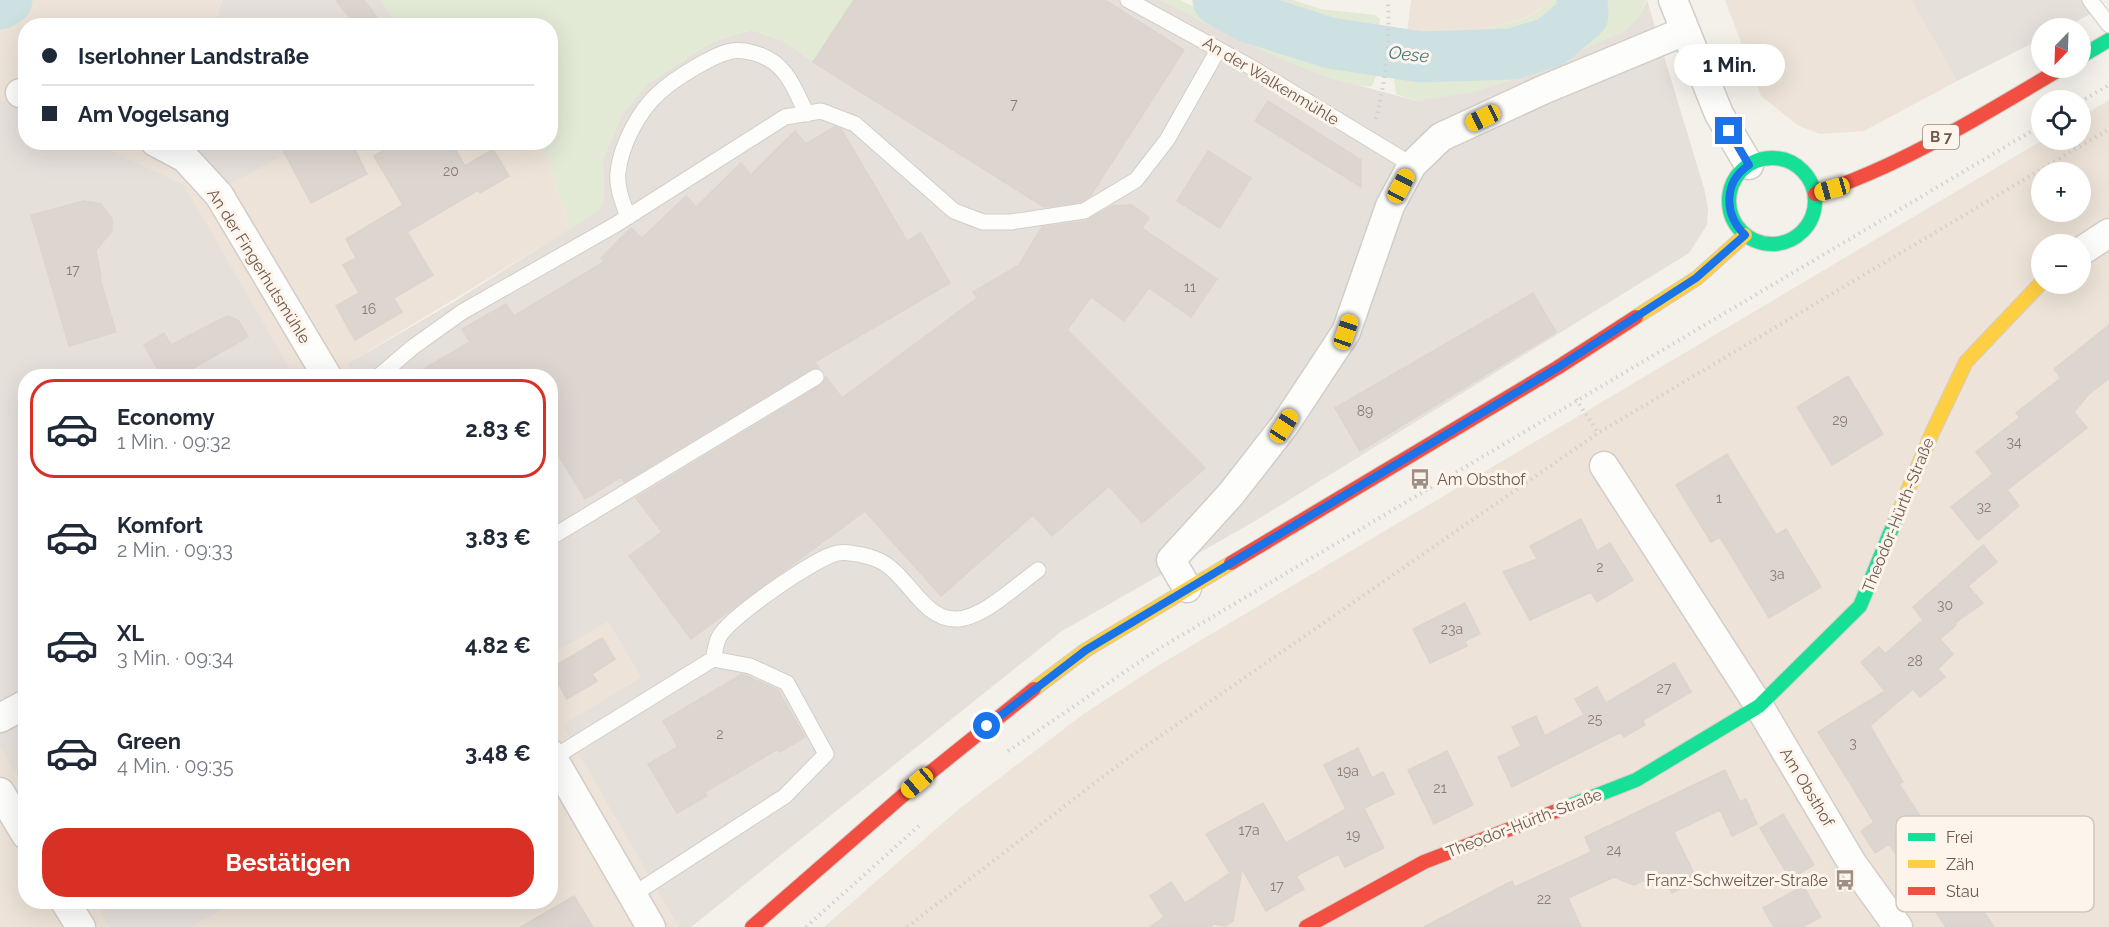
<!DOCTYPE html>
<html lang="de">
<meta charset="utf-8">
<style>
:root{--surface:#fff;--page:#f6f6f7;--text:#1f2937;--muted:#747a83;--line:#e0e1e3;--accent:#d93025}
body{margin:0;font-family:Raleway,sans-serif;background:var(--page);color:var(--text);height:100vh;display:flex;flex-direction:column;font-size:22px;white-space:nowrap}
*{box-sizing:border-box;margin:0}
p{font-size:20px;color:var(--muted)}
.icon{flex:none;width:33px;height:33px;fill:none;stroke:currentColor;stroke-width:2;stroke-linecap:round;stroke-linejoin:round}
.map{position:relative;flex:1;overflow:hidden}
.sheet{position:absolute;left:18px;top:369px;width:540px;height:540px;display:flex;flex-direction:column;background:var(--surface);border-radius:24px;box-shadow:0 6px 24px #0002}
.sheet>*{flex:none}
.top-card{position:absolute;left:18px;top:18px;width:540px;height:132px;border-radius:24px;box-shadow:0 6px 24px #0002;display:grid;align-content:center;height:132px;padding:0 24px;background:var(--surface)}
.needle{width:39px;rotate:203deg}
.buttons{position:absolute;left:2031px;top:18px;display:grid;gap:12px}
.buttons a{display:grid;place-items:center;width:60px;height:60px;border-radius:50%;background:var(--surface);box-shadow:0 6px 24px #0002;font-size:30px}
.end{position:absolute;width:27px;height:27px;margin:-14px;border:8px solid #1a73e8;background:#fff;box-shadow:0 0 0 3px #fff}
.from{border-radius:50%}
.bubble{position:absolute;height:42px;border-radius:21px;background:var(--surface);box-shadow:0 6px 24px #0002;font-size:20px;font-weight:700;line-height:42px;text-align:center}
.car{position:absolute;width:18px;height:36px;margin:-18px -9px;border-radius:8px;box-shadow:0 0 4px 2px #0007;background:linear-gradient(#f5c518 24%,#345 0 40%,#f5c518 0 76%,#345 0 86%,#f5c518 0)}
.top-card b{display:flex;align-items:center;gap:21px;height:57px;font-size:22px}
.top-card b+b{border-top:2px solid var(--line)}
.top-card i{width:15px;height:15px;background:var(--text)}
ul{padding:10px 0 0;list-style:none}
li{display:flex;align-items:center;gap:18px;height:99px;margin:0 12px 9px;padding:0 12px;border:3px solid transparent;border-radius:24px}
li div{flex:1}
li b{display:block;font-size:22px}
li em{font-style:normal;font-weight:700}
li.on{border-color:var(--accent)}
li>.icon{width:54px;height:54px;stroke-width:1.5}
.action{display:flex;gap:12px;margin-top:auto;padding:12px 24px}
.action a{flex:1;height:69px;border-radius:24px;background:var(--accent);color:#fff;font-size:24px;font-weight:700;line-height:69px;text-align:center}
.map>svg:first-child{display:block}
</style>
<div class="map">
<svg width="2109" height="927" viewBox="0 0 2109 927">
<rect width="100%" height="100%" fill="#f4f0ea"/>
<path fill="#ede3d8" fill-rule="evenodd" d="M0,0h222l-8,25 -188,1v116l516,1 28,86 -223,135 8,12h-329v526h524l1,-247 57,-33 33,55 -79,48 116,202h-678z
M1411,0h142l-29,19 -48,11 -69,2z
M1725,0h186l46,81 -93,50 -44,3 -21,-8 -38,-30z
M2109,100v827h-1285l135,-118 126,-96 74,-48 884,-525h37l1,-23zM2042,172h38v40h-38zM2042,244h38v40h-38z"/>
<path fill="#e6e0db" d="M222,0h159l17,25 -184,1z
M913,0h247l164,76 93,25 222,-84 8,-17 57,188 4,20 -1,17 -18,28 -434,268 -193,110 -371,296h-13l-116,-202 79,-48 -33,-55 -57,33 -1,-279h-195l-8,-12 105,-61 147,-93 5,-11 -1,-40 19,-45 25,-30 65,-42 39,-12 33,11 29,21z
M1911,0h187l5,8 -41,20h-20l-1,11 -84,42z
M0,100l25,11 1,31 67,1 91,42 110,191h-268l-1,412 -25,-42z
M184,143h122l-80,43z
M95,902h141l-46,25h-80z"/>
<path fill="#e2ead6" d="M381,0h473l-41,62 -29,-21 -33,-11 -39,12 -65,42 -25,30 -19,45 1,40 -5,11 -29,19 -28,-86 8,-1v-116l-152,-1z
M1160,0h20l71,35 48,17 81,15 -8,19c-42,4 -168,-65 -212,-86z
M1251,0h42l27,9 55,6 5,4 -2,15 -64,-9z
M1553,0h93l-7,17 -16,15 -97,44 -53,16 -56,9 -21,-7 -3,-22 6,-40 78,-2 48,-11z"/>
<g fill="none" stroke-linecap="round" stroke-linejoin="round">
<path stroke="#cde1e3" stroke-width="51" d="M1218,0l30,17 82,26 91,14 91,-3 39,-12 32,-27 -1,-15
M0,4l7,-4"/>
</g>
<path fill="#ddd6d0" stroke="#dcd4cd" stroke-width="1.5" d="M336,0h28l19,26h-27z
M854,0h251l79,50 -93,145 -10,7 -37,5 -231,-145z
M1268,101l93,59v27l-106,-66z
M834,127l7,2 66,112 14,-8 29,50 -135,79 4,6 -8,1 -187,113 -3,-5 -36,22 -35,-58v-65h-138l58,-34 -8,-13 44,-25 8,12 90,-54 -3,-4 30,-30 11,10 44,-42 10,11 45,-44 10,12 44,-44 11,13z
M279,142h72l16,32 -56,29z
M397,142h54l14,24 28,-17 16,27 -29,17 -2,-3 -71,42 26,43 -39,23 8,14 -47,28 -19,-34 23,-13 -16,-28 13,-7 -10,-19 57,-34 -29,-49z
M1208,151l43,27 -31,50 -43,-27z
M84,201l17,3 11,15v12l-16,19 5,26h-2l17,56 -47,14 -38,-131z
M1132,205l17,13 -7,10 75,51 -26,38 -42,-29 -25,33 -33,-24 -24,33 138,138 -63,55 -33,-37 -57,50 -19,-21 -92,81 -76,-85 -174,128 -62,-83 33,-24 -26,-34 185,-113 5,-8 16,21 135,-100 -4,-6 46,-27 23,-38 44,-6 26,-15z
M1533,293l23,39 -196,119 -25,-43z
M227,316l11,4 10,17 -69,39h-17l-18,-31 20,-12 7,12z
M2109,325v53l-21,17 -14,17 13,16 -80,62 12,16 -41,34 -27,-33 42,-33 -17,-22 44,-35 -4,-4 45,-35 -7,-9z
M1848,376l35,58 -51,31 -35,-58z
M1727,454l49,81 10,-6 35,58 -52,31 -49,-81 -9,5 -35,-57z
M1581,519l16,32 13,-8 23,37 -36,22 -6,-10 -61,28 -27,-48 34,-13 -7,-13z
M1983,545l14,17 -29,24 15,17 -28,20 1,2 -16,14 13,15 -15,15 7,8 -25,20 -7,-8 -43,37 33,56 -4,2 95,143h-48l-57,-83 -14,9 -14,-22 13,-9 -56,-90 67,-41 -24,-29 18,-15 6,7 38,-34 -10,-13z
M1465,603l15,31 -15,7 2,5 -37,17 -17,-34z
M602,638l13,21 -23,15 5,7 -30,18 -17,-30z
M1674,663l17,29 -48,28 2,5 -21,12 -3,-5 -109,55 -14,-30 23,-11 -9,-19 24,-11 9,20 39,-21 -9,-16 22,-12 9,16z
M742,674l36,16 27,47 -25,15 -2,-3 -73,43 2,4 -30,17 -29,-49 30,-17 -15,-26z
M1358,748l14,30 11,-6 11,22 -30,14 20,40 -39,19 -7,-13 -42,22 8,13 -38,22 -24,-42 -9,52 -8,5 -11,-2 -5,3h-59l14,-10 -14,-21 21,-14 14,21 45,-30 -24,-39 57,-31 23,40 60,-34 -22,-44z
M1447,751l26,54 -39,19 -26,-54z
M1725,770l15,32 6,-3 11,25 -25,12 -12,-26 -46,22 23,48 -25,13 -5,-9 -3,2 -6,-12 -24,11 -20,-8 -46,21 13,29h-157l88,-46 3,6 76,-35 -6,-15z
M1783,814l31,51 -24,14 -30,-51z
M1803,886l18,31 -19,10h-28l-11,-19z
M574,896l19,31h-72z"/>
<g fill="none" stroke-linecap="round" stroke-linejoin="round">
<g stroke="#d3cdc8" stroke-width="17">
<path id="lane" d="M1128,0l121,66 163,99
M2090,0l19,25
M628,217c-5,-14 -12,-30 -10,-45 3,-27 21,-62 42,-80 14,-13 54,-38 72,-41 13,-2 29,3 40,10 18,12 25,34 35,53
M379,376l34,-29 49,-35 153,-87 170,-108 36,-6 34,13 99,87 29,11h28l73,-11 52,-31 31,-40 51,-90
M550,538l266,-161
M713,659c2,-7 3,-16 6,-22 9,-19 99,-81 119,-84 10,-2 31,3 40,7 30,13 44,60 78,59 26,0 61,-34 82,-49
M553,758l160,-99 37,7 37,17 39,71 -41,42 -154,100"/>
</g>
<g stroke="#d3cdc8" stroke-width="31">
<path id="street" d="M1673,0l46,114 30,51
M20,93l6,2
M155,142l30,16 34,37 108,181
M2080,252l29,-19
M1604,466l155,240 93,157 46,64
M1187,588l-16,-28 60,-66 53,-68 62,-94 44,-126 22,-41 29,-28 104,-48 140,-58
M0,718l26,-14
M550,753l101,174
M0,792l26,43
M65,902l16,25"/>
</g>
<g stroke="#d4cdc6" stroke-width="16">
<path id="fast" d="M2080,57l29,-17
M1729 201a43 43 0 1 1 86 0a43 43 0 1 1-86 0Z
M1559,810l77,-30 123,-74 101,-100 40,-97"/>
</g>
<g stroke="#d4cdc6" stroke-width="16">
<path id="slow" d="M1636,317l61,-39 48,-43
M1900,509l32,-76 34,-71 76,-80
M1034,689l52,-39 145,-87"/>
</g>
<g stroke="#d4cdc6" stroke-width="16">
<path id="jam" d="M1815,194c89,-29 167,-79 247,-126
M1231,563l326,-195 79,-51
M752,927l164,-143 118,-95
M1306,927l118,-65 135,-52"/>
</g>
<path stroke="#d5d0cb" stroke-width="4" stroke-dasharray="1.5 4.5" stroke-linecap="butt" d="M2080,102l29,-17
M1376,119c10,-40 14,-77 12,-119
M1576,399l22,34
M1008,751l152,-103 882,-523
M806,927l116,-104
M907,927l210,-161 481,-333 511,-304"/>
<use href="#lane" stroke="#fdfdfc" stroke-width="15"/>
<use href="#street" stroke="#fdfdfc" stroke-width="28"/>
<use href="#fast" stroke="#16e098" stroke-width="14"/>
<use href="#slow" stroke="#ffcf43" stroke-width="14"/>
<use href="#jam" stroke="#f24e42" stroke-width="14"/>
</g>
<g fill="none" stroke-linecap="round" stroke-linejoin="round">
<path stroke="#1a73e8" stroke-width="8" d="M987,726l99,-76 471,-282 139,-90 49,-43c-21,-20 -22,-53 4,-70l-20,-34"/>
</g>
<defs>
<g id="bus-bare" transform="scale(1.62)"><path d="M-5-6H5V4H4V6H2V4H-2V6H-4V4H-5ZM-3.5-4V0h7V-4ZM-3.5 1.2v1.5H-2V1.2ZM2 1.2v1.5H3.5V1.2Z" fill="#9e8e85" stroke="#fdf5eb" stroke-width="2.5" paint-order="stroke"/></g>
</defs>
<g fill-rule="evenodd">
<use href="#bus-bare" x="1420" y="479"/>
<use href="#bus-bare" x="1845" y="880"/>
</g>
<g text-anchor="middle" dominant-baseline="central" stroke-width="6" stroke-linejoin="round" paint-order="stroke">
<g font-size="14" fill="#8d7b71">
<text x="1014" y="104">7</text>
<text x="451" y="171">20</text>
<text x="73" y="270">17</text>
<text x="1190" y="287">11</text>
<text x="369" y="309">16</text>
<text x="1365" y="411">89</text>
<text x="1840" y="420">29</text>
<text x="2014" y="442">34</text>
<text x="1719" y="498">1</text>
<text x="1984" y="507">32</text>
<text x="1600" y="567">2</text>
<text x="1777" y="574">3a</text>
<text x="1945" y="605">30</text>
<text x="1452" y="629">23a</text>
<text x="1915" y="661">28</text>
<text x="1664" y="688">27</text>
<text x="1595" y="719">25</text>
<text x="720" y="734">2</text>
<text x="1853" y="743">3</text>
<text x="1348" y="771">19a</text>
<text x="1440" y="788">21</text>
<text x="1249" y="830">17a</text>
<text x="1353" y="835">19</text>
<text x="1614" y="850">24</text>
<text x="1277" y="886">17</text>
<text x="1544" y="899">22</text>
</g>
<rect fill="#fdf5eb" stroke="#9a887d" stroke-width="1.5" x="1923" y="125" width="36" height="24" rx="4.5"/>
<g font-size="15" font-weight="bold" fill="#6f594e">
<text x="1941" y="137">B 7</text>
</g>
<g font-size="16" fill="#6f594e" stroke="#fdf5eb">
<text transform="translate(1271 81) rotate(31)">An der Walkenmühle</text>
<text transform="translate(259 266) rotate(58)">An der Fingerhutsmühle</text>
<text transform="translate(1898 515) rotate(-68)">Theodor-Hürth-Straße</text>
<text transform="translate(1807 787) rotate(59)">Am Obsthof</text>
<text transform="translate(1524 823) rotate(-21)">Theodor-Hürth-Straße</text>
</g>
<g font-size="16" fill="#6f594e" stroke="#fdf5eb" text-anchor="start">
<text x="1437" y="479">Am Obsthof</text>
<text x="1828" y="880" text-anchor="end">Franz-Schweitzer-Straße</text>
</g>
<g font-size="18" font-style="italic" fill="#4a7880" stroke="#fdf5eb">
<text transform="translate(1409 54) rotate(6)">Oese</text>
</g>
</g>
<rect x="1896" y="816" width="198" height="96" rx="9" fill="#fdf5eb" stroke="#d2c6bc" stroke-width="1.5"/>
<rect x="1908" y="833" width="27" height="8" fill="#16e098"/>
<rect x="1908" y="860" width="27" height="8" fill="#ffcf43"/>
<rect x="1908" y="887" width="27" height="8" fill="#f24e42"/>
<g font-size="16" fill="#6f594e">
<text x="1946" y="843">Frei</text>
<text x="1946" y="870">Zäh</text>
<text x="1946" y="897">Stau</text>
</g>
</svg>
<div class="buttons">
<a><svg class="needle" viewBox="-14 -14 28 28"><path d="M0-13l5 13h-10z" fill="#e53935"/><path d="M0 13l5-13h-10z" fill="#747a83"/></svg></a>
<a><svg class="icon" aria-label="locate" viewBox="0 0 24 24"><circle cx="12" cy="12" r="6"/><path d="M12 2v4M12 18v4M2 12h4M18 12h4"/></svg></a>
<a>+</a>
<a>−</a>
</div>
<i class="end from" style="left:987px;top:726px"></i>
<i class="end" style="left:1729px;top:131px"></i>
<div class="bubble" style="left:1674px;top:44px;width:111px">1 Min.</div>
<i class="car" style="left:1483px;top:118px;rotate:245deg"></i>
<i class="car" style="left:1401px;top:186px;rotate:28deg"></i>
<i class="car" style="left:1832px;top:189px;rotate:254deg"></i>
<i class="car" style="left:1346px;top:332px;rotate:19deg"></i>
<i class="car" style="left:1284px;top:426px;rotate:33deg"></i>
<i class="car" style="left:917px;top:783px;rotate:230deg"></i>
<div class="top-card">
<b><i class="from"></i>Iserlohner Landstraße</b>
<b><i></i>Am Vogelsang</b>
</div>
<section class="sheet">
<ul>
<li class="on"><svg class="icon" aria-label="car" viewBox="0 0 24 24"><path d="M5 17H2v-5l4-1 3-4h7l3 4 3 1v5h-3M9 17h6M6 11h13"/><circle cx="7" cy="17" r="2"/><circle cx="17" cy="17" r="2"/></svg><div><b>Economy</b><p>1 Min. · 09:32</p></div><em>2.83 €</em></li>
<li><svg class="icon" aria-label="car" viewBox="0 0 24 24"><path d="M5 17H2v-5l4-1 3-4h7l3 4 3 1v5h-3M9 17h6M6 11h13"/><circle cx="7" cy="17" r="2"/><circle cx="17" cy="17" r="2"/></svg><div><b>Komfort</b><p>2 Min. · 09:33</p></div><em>3.83 €</em></li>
<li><svg class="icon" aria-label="car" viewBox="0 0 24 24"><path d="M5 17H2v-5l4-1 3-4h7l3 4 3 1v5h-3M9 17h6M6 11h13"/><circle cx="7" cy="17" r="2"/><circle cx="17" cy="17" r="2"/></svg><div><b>XL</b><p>3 Min. · 09:34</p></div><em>4.82 €</em></li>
<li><svg class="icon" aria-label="car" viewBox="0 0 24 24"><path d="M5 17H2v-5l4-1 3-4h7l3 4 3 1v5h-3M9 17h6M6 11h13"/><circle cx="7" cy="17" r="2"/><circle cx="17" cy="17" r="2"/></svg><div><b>Green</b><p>4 Min. · 09:35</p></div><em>3.48 €</em></li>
</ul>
<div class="action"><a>Bestätigen</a></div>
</section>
</div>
